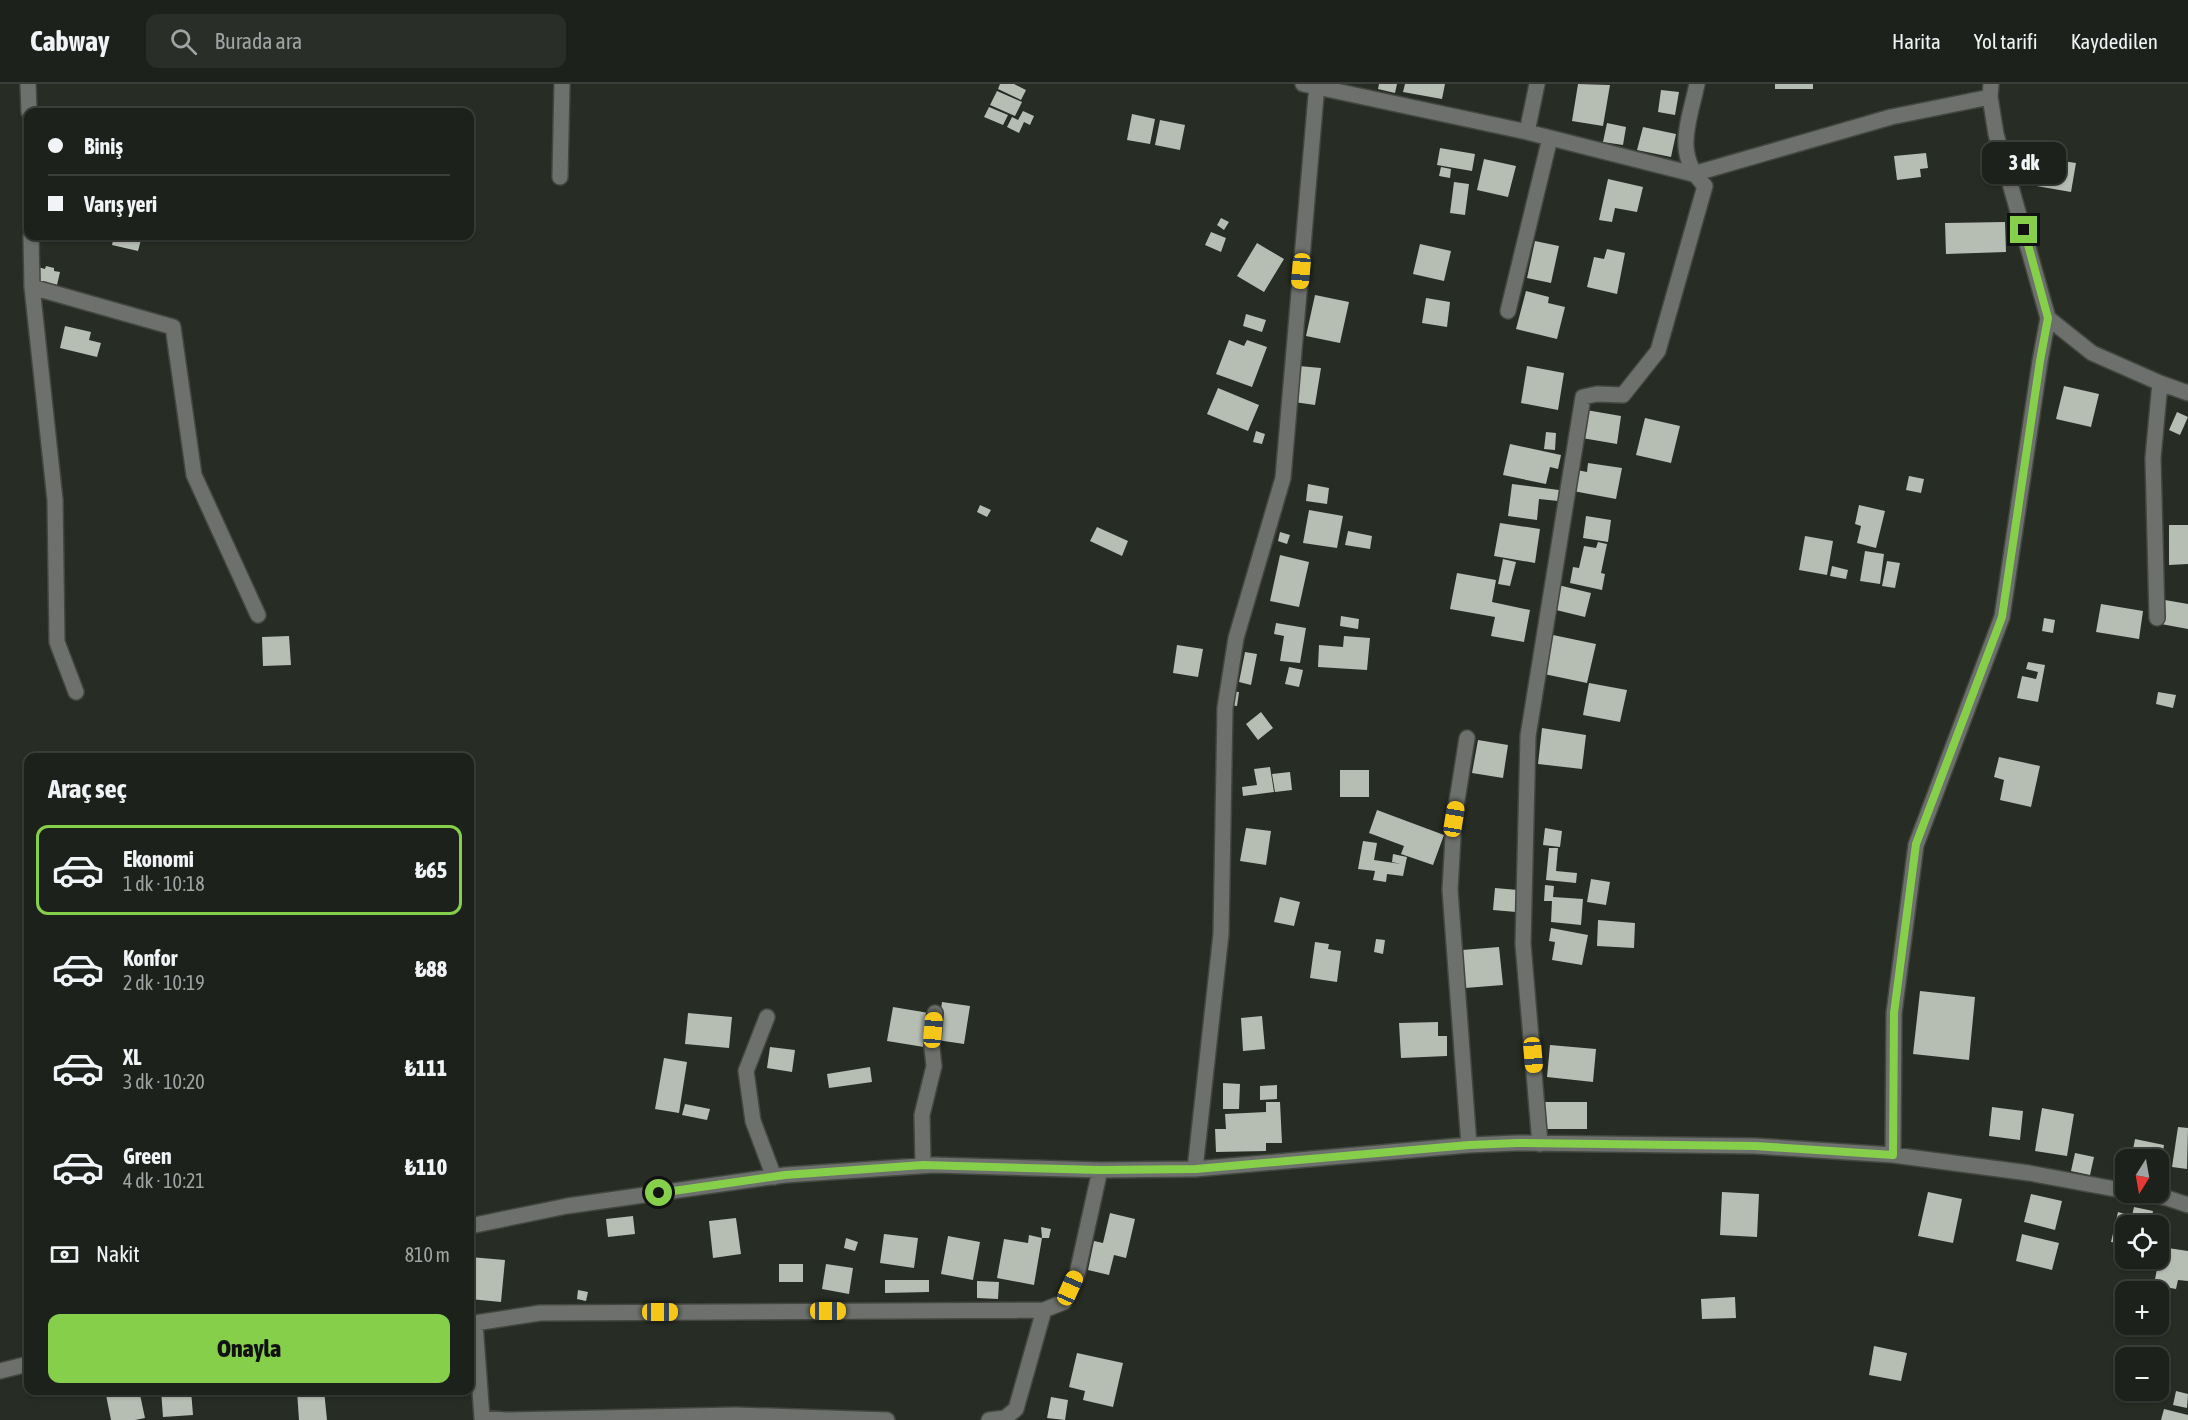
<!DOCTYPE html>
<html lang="tr">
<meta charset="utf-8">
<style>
:root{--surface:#1d211b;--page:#2a2e28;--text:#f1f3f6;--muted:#a0a3a3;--line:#3b3e3a;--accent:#86cf4b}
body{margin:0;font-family:"Asap Condensed",sans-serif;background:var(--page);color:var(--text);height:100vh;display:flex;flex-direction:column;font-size:22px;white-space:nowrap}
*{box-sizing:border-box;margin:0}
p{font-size:20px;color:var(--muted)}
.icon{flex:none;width:33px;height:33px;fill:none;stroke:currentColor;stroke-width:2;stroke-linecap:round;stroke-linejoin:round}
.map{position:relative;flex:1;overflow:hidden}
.drawer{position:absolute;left:24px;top:669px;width:450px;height:642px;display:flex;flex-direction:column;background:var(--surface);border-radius:12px;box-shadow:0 2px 4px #0004,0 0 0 2px var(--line)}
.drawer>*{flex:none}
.banner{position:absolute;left:24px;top:24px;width:450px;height:132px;border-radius:12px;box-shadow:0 2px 4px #0004,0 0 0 2px var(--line);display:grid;align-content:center;height:132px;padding:0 24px;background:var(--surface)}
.needle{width:39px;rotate:191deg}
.buttons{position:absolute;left:2115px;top:1065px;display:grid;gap:12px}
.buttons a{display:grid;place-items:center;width:54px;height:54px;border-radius:12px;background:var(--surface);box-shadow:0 2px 4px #0004,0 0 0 2px var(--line);font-size:30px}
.end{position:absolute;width:27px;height:27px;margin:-14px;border:8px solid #86cf4b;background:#111;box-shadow:0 0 0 3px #111}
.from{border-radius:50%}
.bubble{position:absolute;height:42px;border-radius:12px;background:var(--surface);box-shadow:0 2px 4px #0004,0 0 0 2px var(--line);font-size:20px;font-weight:800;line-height:42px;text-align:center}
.car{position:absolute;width:18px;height:36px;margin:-18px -9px;border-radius:8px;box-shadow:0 0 4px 2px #0007;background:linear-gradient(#f5c518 24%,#345 0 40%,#f5c518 0 76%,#345 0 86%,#f5c518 0)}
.banner b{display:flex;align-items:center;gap:21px;height:57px;font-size:22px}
.banner b+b{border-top:2px solid var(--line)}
.banner i{width:15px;height:15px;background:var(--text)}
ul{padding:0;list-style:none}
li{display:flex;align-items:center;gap:18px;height:90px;margin:0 12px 9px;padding:0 12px;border:3px solid transparent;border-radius:12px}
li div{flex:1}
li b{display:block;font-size:22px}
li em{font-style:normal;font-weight:800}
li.selected{border-color:var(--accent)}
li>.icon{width:54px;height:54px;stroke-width:1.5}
h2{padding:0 24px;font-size:27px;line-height:72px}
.pay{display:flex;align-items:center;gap:15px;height:66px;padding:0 24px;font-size:22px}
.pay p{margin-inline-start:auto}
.primary-button{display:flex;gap:12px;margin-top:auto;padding:12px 24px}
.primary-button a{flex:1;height:69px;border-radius:12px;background:var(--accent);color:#111;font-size:24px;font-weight:800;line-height:69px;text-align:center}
header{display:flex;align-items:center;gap:36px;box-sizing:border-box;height:84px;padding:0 30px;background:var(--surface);border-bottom:2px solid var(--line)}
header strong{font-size:28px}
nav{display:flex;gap:33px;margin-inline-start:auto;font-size:21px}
.search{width:420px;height:54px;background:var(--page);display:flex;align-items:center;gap:15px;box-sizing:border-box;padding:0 21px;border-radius:12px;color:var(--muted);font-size:22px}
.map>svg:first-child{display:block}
</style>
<header>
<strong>Cabway</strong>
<div class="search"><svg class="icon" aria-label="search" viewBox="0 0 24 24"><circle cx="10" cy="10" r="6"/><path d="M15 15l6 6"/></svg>Burada ara</div>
<nav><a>Harita</a><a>Yol tarifi</a><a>Kaydedilen</a></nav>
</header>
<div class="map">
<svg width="2188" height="1336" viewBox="0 0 2188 1336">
<rect width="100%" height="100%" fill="#272c24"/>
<path fill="#b6bdb3" d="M1000,0h14l12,6 -5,10 -23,-11z
M1379,0h18l-2,9 -17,-4z
M1405,0h40l-3,15 -39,-7z
M1578,0l32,1 -7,41 -31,-5z
M1775,0h38v5h-38z
M1661,6l18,2 -4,23 -17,-3z
M997,7l25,11 -7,14 -25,-11z
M989,23l19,8 -5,10 -19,-8z
M1023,27l11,5 -4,9 -6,-3 -5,11 -12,-6 5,-10 6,3z
M1132,30l23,5 -5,25 -23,-4z
M1160,36l25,5 -5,25 -25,-5z
M1607,39l19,4 -3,18 -20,-3z
M1643,43l33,7 -5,23 -34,-7z
M1440,64l35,6 -3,17 -35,-6z
M1926,69l2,15 -8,1 1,8 -24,3 -3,-24z
M2035,73l41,6 -5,29 -40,-7z
M1484,75l32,7 -8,31 -31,-7z
M1441,83l10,2 -1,9 -11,-2z
M1608,95l35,8 -6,25 -22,-4 -3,14 -13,-2z
M1454,98l15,2 -4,31 -15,-2z
M1221,134l8,4 -5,8 -7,-5z
M2005,138l1,30 -60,2 -1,-31z
M1211,148l15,6 -5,14 -16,-7z
M114,152h28l-4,15 -26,-6z
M1535,157l24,5 -8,37 -24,-5z
M1257,159l27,16 -20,33 -27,-16z
M1420,160l31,7 -7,30 -31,-7z
M1607,165l18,4 -8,41 -30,-7 7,-30 10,2z
M46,182l8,2v3l6,1 -3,13 -22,-5 3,-13 7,2z
M1526,207l23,6 -1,6 17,4 -8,32 -41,-10z
M1315,211l34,7 -9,41 -34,-7z
M1426,214l24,4 -3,25 -25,-4z
M1246,230l20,6 -4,12 -19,-6z
M65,242l26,6 -2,8 12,3 -4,14 -37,-9z
M1229,256l15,6 3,-6 20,7 -15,40 -36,-13z
M1299,282l22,2 -6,37 -21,-3z
M1527,282l37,7 -6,37 -37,-7z
M2064,302l35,8 -8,33 -35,-8z
M1218,304l41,17 -11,26 -41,-17z
M1586,326l35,6 -4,28 -35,-6z
M2177,328l11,5 -8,18 -11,-5z
M1645,334l35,8 -9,37 -35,-8z
M1256,347l9,3 -3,10 -9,-2z
M1546,348l10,1 -1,17 -11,-1z
M1510,360l51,11 -3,14 -8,-2 -4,17 -43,-9z
M1588,379l34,5 -6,31 -43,-8 4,-21 10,2z
M1909,392l15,3 -3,14 -15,-3z
M1308,400l21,4 -2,16 -21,-3z
M1512,400l47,6 -1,11 -19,-2 -2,21 -29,-4z
M980,421l11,5 -4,7 -10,-5z
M1859,421l26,6 -9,37 -19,-5 4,-17 -6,-2z
M1309,426l34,6 -6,32 -34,-5z
M1586,432l25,4 -3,22 -25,-4z
M1500,439l40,6 -5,34 -41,-7z
M2169,441h19v39l-19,1z
M1097,443l31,14 -6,15 -32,-15z
M1348,447l24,5 -2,13 -25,-4z
M1280,448l10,3 -3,9 -9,-3z
M1805,452l28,5 -6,34 -28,-5z
M1598,458l9,2 -6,29 4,1 -3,16 -32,-7 3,-16 6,1 5,-22 12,2z
M1865,467l19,3 -4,30 -20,-3z
M1280,471l29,7 -10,45 -29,-6z
M1503,475l13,3 -6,24 -12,-2z
M1887,477l13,2 -5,25 -13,-2z
M1832,482l16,4 -2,9 -16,-3z
M1457,489l39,7 -4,22 38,8 -6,32 -33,-6 4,-19 -45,-8z
M1558,501l33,8 -6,24 -33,-8z
M2165,516l23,4v25l-27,-5z
M2101,520l42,7 -4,28 -43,-7z
M1341,532l18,3 -1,10 -18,-3z
M2044,534l11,2 -2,13 -11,-2z
M1276,539l30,5 -6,35 -20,-2 4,-25 -10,-2z
M1553,551l43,9 -9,39 -43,-9z
M289,552l2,29 -28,1 -1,-29z
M1344,552l26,2 -3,32 -49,-3 1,-22 24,2z
M1177,561l26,4 -5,28 -25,-4z
M1245,568l12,2 -6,31 -12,-3z
M2028,578l17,3 -7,37 -21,-4 5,-22 14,3 2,-7 -12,-3z
M1289,583l14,3 -4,17 -14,-3z
M1589,599l38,7 -7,32 -37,-7z
M1230,607l9,1 -2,14 -8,-1z
M2158,608l18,3 -3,13 -17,-4z
M1261,628l12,16 -15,12 -12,-16z
M1542,644l44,7 -4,34 -44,-5z
M1478,656l30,5 -5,33 -31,-5z
M1999,673l41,9 -9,41 -31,-7 4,-20 -10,-3z
M1270,683l4,25 -31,4 -1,-9 15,-2 -3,-16z
M1340,686h29v27h-29z
M1290,688l2,18 -17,2 -3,-18z
M1377,726l67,25 -11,30 -32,-11 3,-8 -35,-13z
M1246,744l25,3 -5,34 -26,-4z
M1545,744l17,3 -2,16 -17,-2z
M1363,757l14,2 -3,17 27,4 -9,-2 1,-8 14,3 -4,19 -16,-2 -1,8 -13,-2 2,-9 -17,-2z
M1549,764h9l-2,23 21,2 -1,10 -30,-3z
M1591,795l19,3 -4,23 -19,-3z
M1545,801l9,1 -1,11 30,2 -2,26 -30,-3 1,-21h-8z
M1495,804l23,2 -2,22 -23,-2z
M1280,813l20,5 -6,24 -20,-4z
M1598,836l37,3 -1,25 -37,-2z
M1551,844l37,7 -6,30 -30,-5 3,-18 -6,-1z
M1376,855l9,1 -2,14 -9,-2z
M1315,858l14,2 -1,5 13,2 -4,31 -27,-4z
M1499,863l4,38 -38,3 -3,-38z
M1920,907l55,6 -6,63 -56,-6z
M942,918l28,4 -6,38 -27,-4z
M893,923l36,6 -5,34 -37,-6z
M688,929l44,4 -3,31 -44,-4z
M1262,932l3,33 -22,2 -2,-33z
M1438,938v14h9v20l-46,2 -2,-35z
M1550,961l46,4 -3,33 -46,-5z
M770,963l25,3 -3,22 -25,-4z
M664,974l23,4 -8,51 -24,-4z
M870,983l2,15 -43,6 -2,-14z
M1223,999l17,1 -1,25h-16z
M1277,1001v14l-17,1v-14z
M1266,1018h14l2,41h-16v8l-50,1 -1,-23h11l-1,-15 41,-2z
M1545,1018h42v27h-42z
M685,1020l25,5 -3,11 -25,-5z
M1992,1023l31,4 -3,29 -31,-4z
M2042,1024l32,6 -7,42 -32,-5z
M2178,1043l10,1 -1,41 -15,-2z
M2135,1055l29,6 -4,25 -2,-10h-27z
M2075,1069l19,4 -4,18 -19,-4z
M1722,1108l37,2 -2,43 -37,-2z
M1928,1108l34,7 -9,44 -35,-7z
M2031,1110l31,7 -7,29 -31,-8z
M2134,1123l19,4 -3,15h-24v31l-10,-2 2,-12 -7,-1 7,-30 14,4z
M1110,1129l25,6 -9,39 -12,-3 -5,20 -21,-5 6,-29 9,2z
M633,1132l2,18 -27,3 -2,-18z
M736,1134l5,36 -28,4 -4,-37z
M1041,1143l10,2 -2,9h-7z
M884,1150l34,4 -4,30 -34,-5z
M2022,1150l37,9 -7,27 -36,-9z
M1029,1151l13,3 -8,47 -37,-7 7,-39 24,4z
M948,1152l32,6 -7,38 -32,-6z
M846,1154l12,4 -3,9 -11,-3z
M2161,1163l27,4v30l-10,-1 -2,9 -22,-4z
M470,1173l35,3 -4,42 -31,-3 1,-23 -1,-1z
M779,1180h24v18h-24z
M826,1180l27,4 -4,26 -27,-5z
M885,1196h44v12l-44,1z
M977,1197l22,1 -1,17 -21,-1z
M578,1206l10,2 -2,9 -9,-2z
M1735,1213l1,21 -34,1 -1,-20z
M1874,1262l33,7 -6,28 -32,-6z
M1077,1269l46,10 -10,44 -30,-7 2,-9 -16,-4z
M105,1306h34l6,28 -10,2h-24z
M161,1306h30l2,25 -30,2z
M324,1306l3,30h-28l-2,-29z
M2176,1307l12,3 -1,14 -14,-3z
M1051,1313l17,3 -3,20 -18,-2z
M2164,1325l24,6v5h-27z"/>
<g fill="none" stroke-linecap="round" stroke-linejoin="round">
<g stroke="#42473f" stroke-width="18">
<path id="minor" d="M28,0l1,28
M1303,0l224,48 166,42 198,-57 99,-20
M1527,48l10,-48
M560,93l2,-93
M31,152l1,51 141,40 21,148 64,140
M32,203l23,213 2,142 19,50
M1508,227l42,-173
M2048,234l44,35 68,30 28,10
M2157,534l-4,-160 7,-75
M1467,654l-13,81 -4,71 19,255
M767,933l-21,54 7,50 21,56
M1540,1060l-17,-200 5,-208 55,-339 14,-3 26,1 35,-44 47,-165c-32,-32 -16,-63 -8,-102
M1893,1071l1,-142 22,-168 86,-228 38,-256 8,-43 -52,-184 -6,-37 1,-13
M923,1081l-1,-50 12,-49 -2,-18 3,-35
M1195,1085l26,-235 4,-226 11,-70 47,-160 34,-394
M2135,1108l32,6 21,7
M470,1142l97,-20 218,-31 149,-10 166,5 95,-1 274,-24 48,-2 238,3 138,9 136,18 97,18
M0,1287l28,-7
M887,1336l-151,-5 -231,5 -23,-2 -7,-95 65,-10 504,-3 20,-8 13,-28 23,-104
M989,1336l16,-2 11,-9 28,-99"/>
</g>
<use href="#minor" stroke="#6d706c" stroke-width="15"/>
</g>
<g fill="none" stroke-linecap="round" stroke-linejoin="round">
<path stroke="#86cf4b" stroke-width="8" d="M659,1109l126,-18 138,-10 177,5 96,-1 273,-24 48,-2 238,3 138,9 1,-142 22,-169 86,-227 38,-256 8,-43 -24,-88"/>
</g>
</svg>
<div class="buttons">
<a><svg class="needle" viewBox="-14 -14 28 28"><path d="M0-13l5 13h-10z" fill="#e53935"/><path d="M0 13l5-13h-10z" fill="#a0a3a3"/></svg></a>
<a><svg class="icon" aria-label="locate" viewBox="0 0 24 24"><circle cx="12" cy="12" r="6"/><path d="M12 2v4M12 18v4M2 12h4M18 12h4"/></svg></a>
<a>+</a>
<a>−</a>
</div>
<i class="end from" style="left:659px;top:1109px"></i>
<i class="end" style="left:2024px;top:146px"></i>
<div class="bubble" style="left:1982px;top:58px;width:84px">3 dk</div>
<i class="car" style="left:1301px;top:187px;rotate:185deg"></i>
<i class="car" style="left:1454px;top:735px;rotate:9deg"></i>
<i class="car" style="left:933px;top:946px;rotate:4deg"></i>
<i class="car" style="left:1533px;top:971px;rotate:175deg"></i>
<i class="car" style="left:1070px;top:1204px;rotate:24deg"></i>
<i class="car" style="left:828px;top:1227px;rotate:90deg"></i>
<i class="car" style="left:660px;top:1228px;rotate:90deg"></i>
<div class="banner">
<b><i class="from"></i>Biniş</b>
<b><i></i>Varış yeri</b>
</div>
<section class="drawer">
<h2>Araç seç</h2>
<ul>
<li class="selected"><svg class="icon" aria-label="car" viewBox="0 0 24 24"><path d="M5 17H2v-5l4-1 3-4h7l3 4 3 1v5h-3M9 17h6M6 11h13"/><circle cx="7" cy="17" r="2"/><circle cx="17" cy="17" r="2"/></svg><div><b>Ekonomi</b><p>1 dk · 10:18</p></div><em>₺65</em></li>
<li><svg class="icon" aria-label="car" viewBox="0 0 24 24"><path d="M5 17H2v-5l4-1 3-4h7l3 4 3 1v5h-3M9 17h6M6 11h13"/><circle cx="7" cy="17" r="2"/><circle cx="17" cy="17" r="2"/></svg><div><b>Konfor</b><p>2 dk · 10:19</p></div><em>₺88</em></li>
<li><svg class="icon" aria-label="car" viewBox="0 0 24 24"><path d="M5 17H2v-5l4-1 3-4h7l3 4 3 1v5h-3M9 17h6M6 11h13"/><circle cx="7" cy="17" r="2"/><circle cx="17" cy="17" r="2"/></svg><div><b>XL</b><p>3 dk · 10:20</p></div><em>₺111</em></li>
<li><svg class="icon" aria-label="car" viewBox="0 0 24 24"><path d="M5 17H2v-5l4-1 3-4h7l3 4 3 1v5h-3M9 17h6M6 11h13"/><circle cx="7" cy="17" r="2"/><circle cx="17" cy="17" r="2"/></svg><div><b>Green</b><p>4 dk · 10:21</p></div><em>₺110</em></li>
</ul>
<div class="pay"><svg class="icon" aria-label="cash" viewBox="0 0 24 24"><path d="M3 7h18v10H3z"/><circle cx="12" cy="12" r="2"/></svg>Nakit<p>810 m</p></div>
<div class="primary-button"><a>Onayla</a></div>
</section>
</div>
